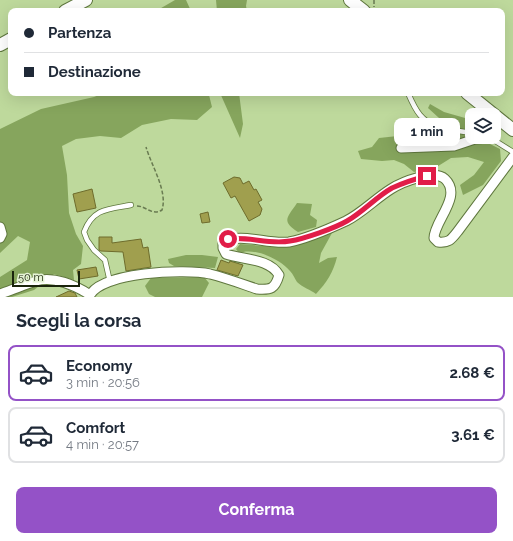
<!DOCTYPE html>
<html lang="it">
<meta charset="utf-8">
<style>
:root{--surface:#fff;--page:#f2f2f3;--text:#1f2937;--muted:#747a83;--line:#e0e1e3;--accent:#9452c7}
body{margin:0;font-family:Raleway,sans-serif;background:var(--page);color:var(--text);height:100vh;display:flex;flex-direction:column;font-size:15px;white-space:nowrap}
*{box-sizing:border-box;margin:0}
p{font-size:13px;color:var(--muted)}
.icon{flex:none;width:22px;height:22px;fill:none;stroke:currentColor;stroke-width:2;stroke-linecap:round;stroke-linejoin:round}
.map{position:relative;height:297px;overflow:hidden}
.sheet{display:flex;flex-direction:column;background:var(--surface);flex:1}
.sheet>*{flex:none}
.guide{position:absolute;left:8px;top:8px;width:497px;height:88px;border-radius:8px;box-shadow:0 4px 16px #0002;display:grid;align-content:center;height:88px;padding:0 16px;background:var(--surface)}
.buttons{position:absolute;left:465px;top:108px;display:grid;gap:8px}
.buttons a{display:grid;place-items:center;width:36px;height:36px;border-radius:8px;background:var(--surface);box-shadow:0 4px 16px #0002;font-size:20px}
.scale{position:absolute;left:12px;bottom:10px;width:68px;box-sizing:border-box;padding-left:4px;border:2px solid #1a240c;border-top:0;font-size:11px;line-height:14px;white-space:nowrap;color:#1a240c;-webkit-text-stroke:3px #e6f4d6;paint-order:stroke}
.end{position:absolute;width:18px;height:18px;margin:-9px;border:5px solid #e11d48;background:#fff;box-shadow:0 0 0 2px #fff}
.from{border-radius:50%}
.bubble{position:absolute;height:28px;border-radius:8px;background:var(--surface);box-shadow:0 4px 16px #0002;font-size:13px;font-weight:700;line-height:28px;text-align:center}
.guide b{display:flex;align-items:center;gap:14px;height:38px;font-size:15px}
.guide b+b{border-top:1px solid var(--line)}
.guide i{width:10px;height:10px;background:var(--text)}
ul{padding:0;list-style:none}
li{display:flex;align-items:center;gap:12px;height:56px;margin:0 8px 6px;padding:0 8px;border:2px solid var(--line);border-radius:8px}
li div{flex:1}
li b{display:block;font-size:15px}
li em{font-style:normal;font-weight:700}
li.selected{border-color:var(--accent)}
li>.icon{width:36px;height:36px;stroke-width:1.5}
h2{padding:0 16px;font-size:18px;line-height:48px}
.cta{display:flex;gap:8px;margin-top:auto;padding:8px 16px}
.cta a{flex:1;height:46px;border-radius:8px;background:var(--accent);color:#fff;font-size:16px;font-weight:700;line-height:46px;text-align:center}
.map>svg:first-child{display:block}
</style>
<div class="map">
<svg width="513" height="297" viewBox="0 0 513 297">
<rect width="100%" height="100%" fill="#bed99c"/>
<path fill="#86a55d" d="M175,0h11l5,11h-35z
M216,0h31l-1,6 1,5h-30z
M104,93h96l9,2 3,12 -15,13 -26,-1 -29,6 -21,13 -21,-2 -24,3 -14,7 5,29 2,38 7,21 7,12 -2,18 -8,6 1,10 -20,-6 -20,16 -22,7h-12v-20l27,-17 3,-18 -12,-6 -18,17v-124l41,-20 53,-12z
M220,93h19l4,31 -3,14z
M430,104l14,8 28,8v17l14,5 14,7 1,12 -18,24 -20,10 -3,-10 14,-10 10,-13 -16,-5 -17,1 -16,10 -21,4 -10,-8 -10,-4 -12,1 -21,-2 -3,-8 14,-4 7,-9 56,-6 14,-5 -21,-19z
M297,203l15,1 -2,11 7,5 -1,7 -18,5c-17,-11 -11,-14 -1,-29z
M332,233l-11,20 -2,10 9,-5 9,-1c-4,16 -10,25 -21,37 -5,-4 -14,-7 -19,-12 -2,-3 -4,-8 -7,-11 -10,-12 -36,-24 -51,-18l-3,-4 4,-5 37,3 12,-1z
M186,255h16l16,2 -3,11 -41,-2 -5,-3 -1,-4z
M204,277l5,6 -7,14h-47l-6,-3 -4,-8 6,-8z"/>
<path fill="#a09f4e" stroke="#6e6c2c" d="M234,177l6,1 3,6 6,-3 5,9 2,-1 6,11 -4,2 4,7 -2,6 -11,6 -14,-25 -4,2 -8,-15z
M92,189l4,19 -19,4 -4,-18z
M208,212l2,10 -8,1 -2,-9z
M99,237h13v6l29,-4 2,9 5,-1 3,20 -25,4 -3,-19 -22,-1 -2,-1z
M221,260l8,3 1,-2 13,4 -5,11 -21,-6z
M96,267l2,9 -19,3 -2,-9z
M69,291l6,2 2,4h-21z"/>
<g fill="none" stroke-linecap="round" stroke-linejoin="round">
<g stroke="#5f773e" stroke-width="6">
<path id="service" d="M408,93c3,7 7,16 12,22 12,15 35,15 52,18
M489,137l24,15
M110,282l-5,-22 -11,-10 -7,-10 -3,-8c9,-24 25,-23 47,-27"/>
</g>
<g stroke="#5f773e" stroke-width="11">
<path id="minor" d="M401,148l53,-2 21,-7 15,-1
M0,227l2,7 -2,4
M0,294c12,-4 24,-9 36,-13 18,-5 39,4 54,14
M89,297c10,-26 98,-28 121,-23 16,4 32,10 47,15 14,1 18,0 22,-14 -10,-17 -36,-15 -53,-21l-3,-6v-6c18,-10 45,3 66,0 16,-3 42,-14 57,-21 16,-8 29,-22 45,-32 11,-7 43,-20 54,-10 18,17 -11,42 -11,59l4,4c11,1 13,-2 20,-11l55,-74"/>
</g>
<g stroke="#5f773e" stroke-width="14">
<path id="secondary" d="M350,0l14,11
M65,11l21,-11
M0,45l11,-6
M467,93l46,37"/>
</g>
<path stroke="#697b51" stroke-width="1.5" stroke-dasharray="4 2" stroke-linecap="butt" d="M374,0v7
M137,206c9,0 15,10 25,4 6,-19 -11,-45 -16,-63"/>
<use href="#service" stroke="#fff" stroke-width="4.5"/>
<use href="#minor" stroke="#fff" stroke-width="9"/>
<use href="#secondary" stroke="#fff" stroke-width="12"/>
</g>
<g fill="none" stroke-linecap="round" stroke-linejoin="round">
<path stroke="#e11d48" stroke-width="5" d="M228,239c21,-3 41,6 62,2 14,-2 45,-13 57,-20 16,-9 29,-24 45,-33 11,-5 23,-9 35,-12"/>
</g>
</svg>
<div class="buttons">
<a><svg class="icon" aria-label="layers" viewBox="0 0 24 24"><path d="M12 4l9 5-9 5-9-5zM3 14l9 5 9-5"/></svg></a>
</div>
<div class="scale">50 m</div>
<i class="end from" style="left:228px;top:239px"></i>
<i class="end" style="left:427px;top:176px"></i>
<div class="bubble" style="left:394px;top:118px;width:66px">1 min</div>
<div class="guide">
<b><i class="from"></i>Partenza</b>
<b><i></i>Destinazione</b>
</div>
</div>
<section class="sheet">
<h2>Scegli la corsa</h2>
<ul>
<li class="selected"><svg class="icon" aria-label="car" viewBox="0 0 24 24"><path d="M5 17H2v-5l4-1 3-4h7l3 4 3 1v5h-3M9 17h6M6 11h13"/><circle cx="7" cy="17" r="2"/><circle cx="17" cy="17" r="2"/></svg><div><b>Economy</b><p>3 min · 20:56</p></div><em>2.68 €</em></li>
<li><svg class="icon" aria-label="car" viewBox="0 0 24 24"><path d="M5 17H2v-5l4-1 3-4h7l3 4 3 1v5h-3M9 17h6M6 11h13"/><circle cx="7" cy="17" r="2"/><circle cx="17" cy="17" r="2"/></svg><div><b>Comfort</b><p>4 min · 20:57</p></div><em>3.61 €</em></li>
</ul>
<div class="cta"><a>Conferma</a></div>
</section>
